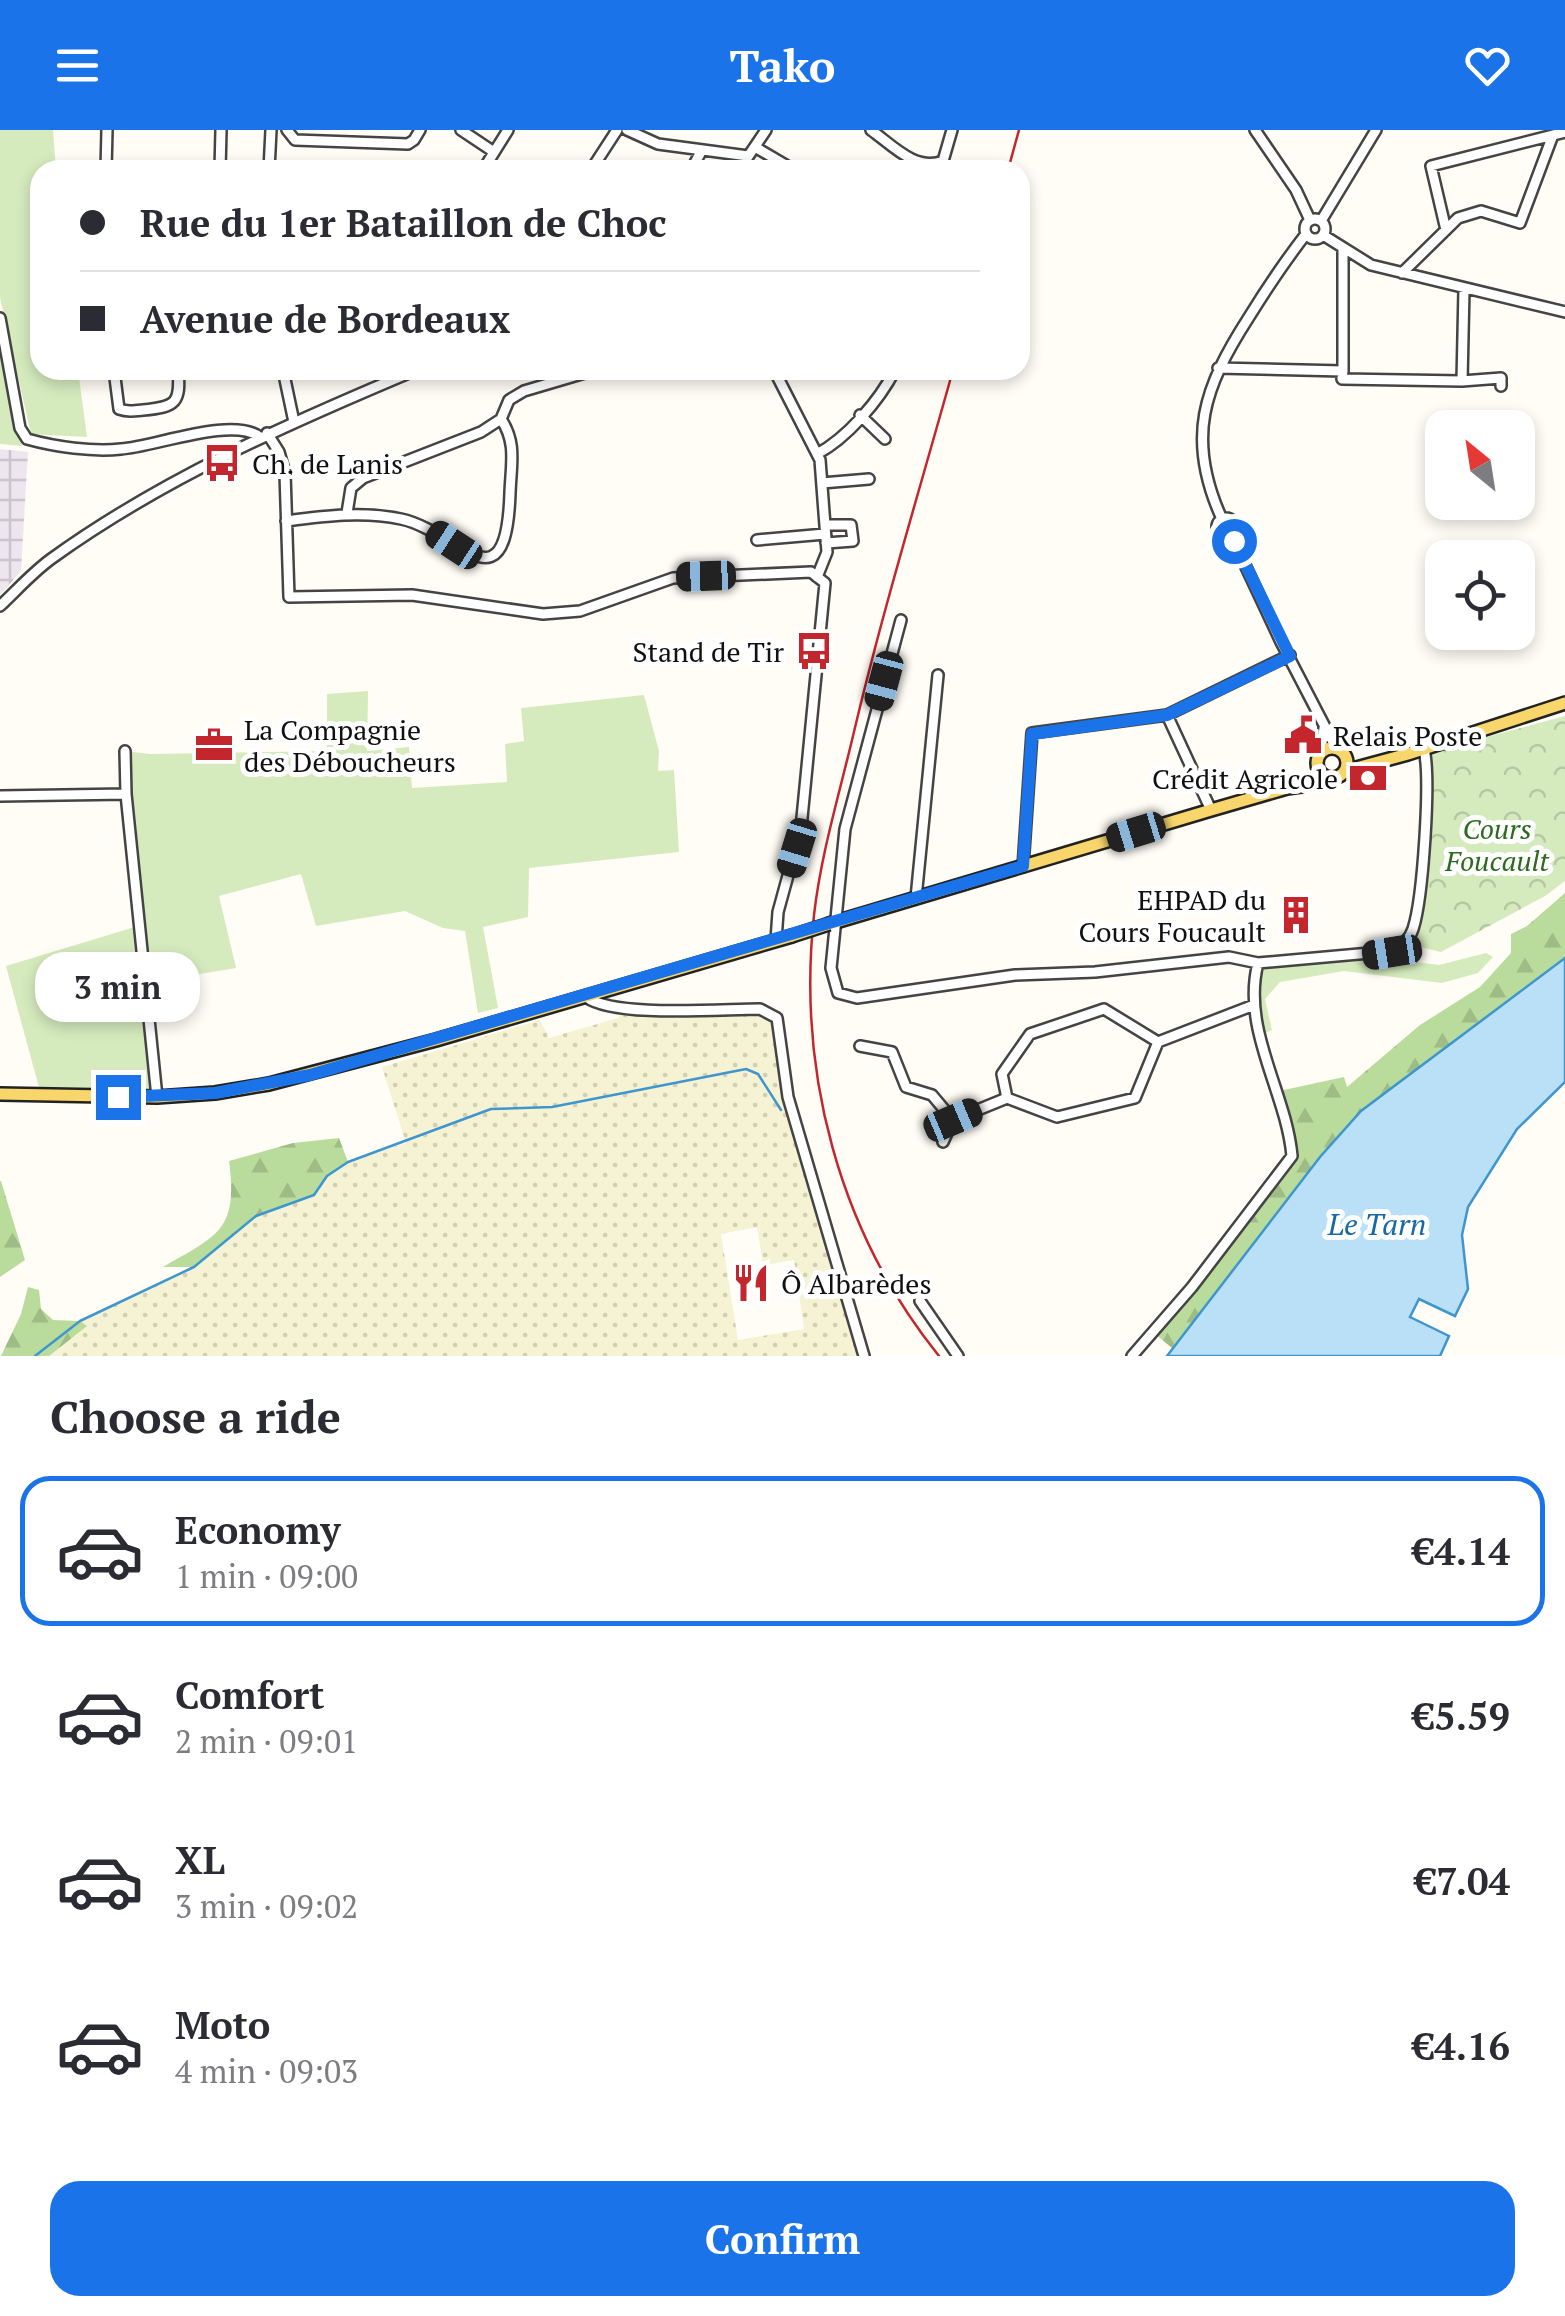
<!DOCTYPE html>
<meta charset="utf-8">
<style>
:root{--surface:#fff;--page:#f7f7f7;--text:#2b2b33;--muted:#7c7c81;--line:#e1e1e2;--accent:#1a73e8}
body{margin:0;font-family:"PT Serif",serif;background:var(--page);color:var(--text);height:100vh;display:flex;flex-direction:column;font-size:38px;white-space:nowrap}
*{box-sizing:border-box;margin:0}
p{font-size:32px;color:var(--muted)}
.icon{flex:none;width:55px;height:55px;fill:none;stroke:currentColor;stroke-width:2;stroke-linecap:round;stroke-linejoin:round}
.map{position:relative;height:1226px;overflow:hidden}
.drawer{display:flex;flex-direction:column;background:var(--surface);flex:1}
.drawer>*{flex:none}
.guide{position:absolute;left:30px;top:30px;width:1000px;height:220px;border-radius:30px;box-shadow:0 5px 15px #0003;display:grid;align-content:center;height:220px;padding:0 50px;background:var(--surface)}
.needle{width:65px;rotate:330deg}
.fabs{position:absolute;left:1425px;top:280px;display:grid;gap:20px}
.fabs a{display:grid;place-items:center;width:110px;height:110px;border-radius:20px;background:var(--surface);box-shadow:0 5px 15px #0003;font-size:50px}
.end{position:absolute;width:45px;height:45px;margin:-22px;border:12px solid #1a73e8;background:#fff;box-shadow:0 0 0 5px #fff}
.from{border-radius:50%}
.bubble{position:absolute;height:70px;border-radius:30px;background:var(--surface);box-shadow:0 5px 15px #0003;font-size:32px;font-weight:700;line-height:70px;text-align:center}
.car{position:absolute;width:30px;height:60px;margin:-30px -15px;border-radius:12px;box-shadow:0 0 8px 2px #0007;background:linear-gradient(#222 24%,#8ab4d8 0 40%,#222 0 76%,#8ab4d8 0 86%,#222 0)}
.guide b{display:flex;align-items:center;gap:35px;height:95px;font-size:38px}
.guide b+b{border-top:2px solid var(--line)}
.guide i{width:25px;height:25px;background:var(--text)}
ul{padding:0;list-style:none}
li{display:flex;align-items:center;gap:30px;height:150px;margin:0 20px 15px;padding:0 30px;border:5px solid transparent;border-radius:30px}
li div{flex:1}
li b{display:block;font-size:38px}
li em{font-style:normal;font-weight:700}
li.active{border-color:var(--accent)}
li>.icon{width:90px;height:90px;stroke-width:1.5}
h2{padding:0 50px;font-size:45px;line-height:120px}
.primary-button{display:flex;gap:20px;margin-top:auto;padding:20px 50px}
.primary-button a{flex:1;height:115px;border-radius:30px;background:var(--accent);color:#fff;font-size:40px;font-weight:700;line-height:115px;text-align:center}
header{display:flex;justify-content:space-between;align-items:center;height:130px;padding:0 50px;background:var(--accent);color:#fff;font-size:45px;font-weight:700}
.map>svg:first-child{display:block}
</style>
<header><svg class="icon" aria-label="menu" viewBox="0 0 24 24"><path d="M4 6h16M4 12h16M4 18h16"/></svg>Tako<svg class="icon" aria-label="heart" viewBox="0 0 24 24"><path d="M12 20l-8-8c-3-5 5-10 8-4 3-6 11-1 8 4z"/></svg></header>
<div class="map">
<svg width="1565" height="1226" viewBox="0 0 1565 1226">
<defs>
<pattern id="industrial-grid" width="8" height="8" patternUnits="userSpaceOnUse" patternTransform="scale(2.5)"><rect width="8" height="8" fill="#eee6ef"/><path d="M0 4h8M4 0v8" fill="none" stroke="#cbc4cc"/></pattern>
<pattern id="farmland-dots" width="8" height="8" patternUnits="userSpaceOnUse" patternTransform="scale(2.5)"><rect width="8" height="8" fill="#f6f3d4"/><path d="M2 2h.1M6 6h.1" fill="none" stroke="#d2cfb5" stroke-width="1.8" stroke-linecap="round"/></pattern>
<pattern id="forest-firs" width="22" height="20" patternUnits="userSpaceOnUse" patternTransform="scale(2.5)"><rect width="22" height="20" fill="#b9dc9c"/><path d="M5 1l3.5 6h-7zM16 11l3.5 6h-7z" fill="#9ebc85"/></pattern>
<pattern id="park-crowns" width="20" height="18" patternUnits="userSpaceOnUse" patternTransform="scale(2.5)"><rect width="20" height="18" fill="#d5ebbd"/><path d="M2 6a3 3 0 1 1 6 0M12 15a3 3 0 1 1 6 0" fill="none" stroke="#b6c8a1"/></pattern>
</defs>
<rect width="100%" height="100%" fill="#fffdf5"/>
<path fill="url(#industrial-grid)" d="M0,319l28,3 -7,119 -21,24z"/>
<path fill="url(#farmland-dots)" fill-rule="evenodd" d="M624,879h136l17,9 11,79 76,259h-821l37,-35 114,-54 62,-51 58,-21 13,-19 21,-14 58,-19 -24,-76 158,-47 9,18 69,-20zM757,1097l6,38 31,-5 10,69 -66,11 -17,-106z"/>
<path fill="#d5ebbd" d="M0,0h53l3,40h-16v200h38l9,67 -56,-3 -31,-137z
M0,224l22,92 -22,-2z
M368,561l-1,60 42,-4 3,41 95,-6 -2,-38 19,-3 -3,-33 123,-13 15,56 -1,20 16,-1 5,82 -150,16 -1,49 -45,10 15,81 -20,5 -13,-82 -22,-3 -38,-17 -89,15 -15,-52 -82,22 17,72 -91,15 12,114 -116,-2 -35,-129 132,-40 -13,-175 25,3 177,-3v-57z
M1392,821l1,8 46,6 47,-12 7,4 -15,16 -36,10 -98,-12 -64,11 -15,17 7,31 -11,5 -7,-30 4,-42z"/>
<path fill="url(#forest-firs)" d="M1565,763v65l-204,153 -41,46 -148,191 -18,-15 136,-173 -11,-69 65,-14 3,10 73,-62 60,-38 31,-34v-19l16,-8z
M339,1008l9,24 -21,14 -13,19 -58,22 -62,50h-31c56,-32 75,-37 66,-106l64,-18z
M1,1051l24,79 -25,17v-96z
M28,1157l11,3 2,19 12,11 27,1 7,5 -38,30h-48l20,-42z"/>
<path fill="url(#park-crowns)" d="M1565,586v165l-20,15 -104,56 -29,-7c24,-59 17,-131 18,-193z"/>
<path fill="#b9e0f7" stroke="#3f96cf" stroke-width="2.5" d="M1565,828v124l-48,47 -49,78 -6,28 6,54 -13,27 -36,-17 -9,18 39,19 -9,20h-273l153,-199 41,-46z"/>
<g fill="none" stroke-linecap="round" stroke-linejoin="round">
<path stroke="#3f96cf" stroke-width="2.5" d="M35,1226l45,-35 114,-54 62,-51 58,-21 13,-19 21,-14 143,-53 61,-2 194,-38 12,5 23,36"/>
<g stroke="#444" stroke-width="14">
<path id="minor" d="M287,0l8,10 113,4 6,-4 6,-10
M461,0l33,22
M627,0l31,14 90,12
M871,0c21,15 45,42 72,31l9,-31
M1255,0l41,60 14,30
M755,17l39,23
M106,40l1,-40
M220,40l1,-40
M269,40l2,-40
M483,40l25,-40
M591,40l26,-40
M691,40l11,-20
M739,40l27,-40
M1305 99a10 10 0 1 1 20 0a10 10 0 1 1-20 0Z
M1321,91l55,-91
M1446,100l-15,-64 134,-34
M1323,105l48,30 194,47
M1402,143l56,-55 23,-7 39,12 33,-88
M0,188l20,110 7,11c29,8 65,13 94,10 33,-2 111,-33 139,-12
M1218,238l125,3v-121
M114,240l5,39c9,3 15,2 24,1 33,-3 38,-7 35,-40
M283,240l11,52
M774,240l46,90 7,92 -10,25
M1343,241l-1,8 120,2 2,-92
M1462,251l39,-3v8
M860,285l25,24
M267,303l12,19 6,21 4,124 123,-2 131,19 37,-3 93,-33 138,-6 14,11 -24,245 -23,84 -2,28
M817,324c30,-16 62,-53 78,-84
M822,353l47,-4
M347,383l4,-25 12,-10 118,-46 20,-13 8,-19 15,-9 71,-21
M1217 397a9 9 0 1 1 18 0a9 9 0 1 1-18 0Z
M1222,389c-37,-81 -18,-132 27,-202 18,-29 36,-56 57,-83
M286,391c39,-5 76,-10 115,-2 57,12 105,94 109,-26 1,-29 7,-50 -9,-74
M825,395h26l2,16 -27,2
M1231,405l50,107 55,106
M757,410l68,-6
M0,476c17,-16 32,-33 51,-47 112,-81 239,-136 365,-189
M901,490l-56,209 -14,139 7,25 19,5 158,-23 80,-3 134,-15 29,6 134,-12c10,-6 17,-10 21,-22 10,-31 18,-150 11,-180
M1167,585l44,95
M125,621l1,43 31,303
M1321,621l3,-23
M0,666l126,-2
M1023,737l9,-134 135,-18 123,-60
M916,768l22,-223
M586,867c29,21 134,12 174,12l17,9 11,79 76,259
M860,916l32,6 14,35 26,8 21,25 -10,22
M1007,968l50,19 78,-19 23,-56
M953,990l54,-22 -5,-24 28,-40 74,-25 54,33 96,-37
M920,1171l38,55
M1132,1226l60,-69 100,-131c-6,-65 -51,-126 -34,-193"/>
</g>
<g stroke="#222" stroke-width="16">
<path id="major" d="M1317 633a15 15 0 1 1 30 0a15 15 0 1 1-30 0Z
M1345,641l63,-17 157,-51
M829,794l382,-114 76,-22 21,-3 18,-8
M0,964l157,3 58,-4 54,-9 167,-44 356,-104"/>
</g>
<use href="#minor" stroke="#fff" stroke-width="9"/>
<use href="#major" stroke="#f9d66b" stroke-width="11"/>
<path stroke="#c4262e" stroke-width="2.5" d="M1008,40l11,-40
M939,1226c-100,-124 -142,-284 -125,-441 7,-61 25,-120 39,-179 29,-123 66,-244 100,-366"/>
<g stroke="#222" stroke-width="16" stroke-linecap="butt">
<path id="major-bridge" d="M792,806l37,-12"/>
</g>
<use href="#major-bridge" stroke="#f9d66b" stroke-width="11"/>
</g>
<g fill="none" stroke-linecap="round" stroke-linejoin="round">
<path stroke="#1a73e8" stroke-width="12" d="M118,967l97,-4 95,-18 713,-209 9,-132 135,-19 123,-59 -56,-115"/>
</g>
<defs>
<g id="bus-bare" transform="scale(3)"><path d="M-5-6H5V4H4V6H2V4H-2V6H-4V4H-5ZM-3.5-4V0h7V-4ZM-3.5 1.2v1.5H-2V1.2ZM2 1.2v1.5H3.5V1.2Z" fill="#c4262e" stroke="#fff" stroke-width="2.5" paint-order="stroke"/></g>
<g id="civic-bare" transform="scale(3)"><path d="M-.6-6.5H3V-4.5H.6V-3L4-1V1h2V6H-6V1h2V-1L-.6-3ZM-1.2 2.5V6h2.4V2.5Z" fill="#c4262e" stroke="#fff" stroke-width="2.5" paint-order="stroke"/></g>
<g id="office-bare" transform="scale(3)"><path d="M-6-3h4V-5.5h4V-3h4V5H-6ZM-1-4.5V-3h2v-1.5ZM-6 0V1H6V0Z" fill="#c4262e" stroke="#fff" stroke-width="2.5" paint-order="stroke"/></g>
<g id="bank-bare" transform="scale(3)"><path d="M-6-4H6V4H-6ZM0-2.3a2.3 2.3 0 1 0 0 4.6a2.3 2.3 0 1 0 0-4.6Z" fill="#c4262e" stroke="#fff" stroke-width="2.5" paint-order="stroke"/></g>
<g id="building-bare" transform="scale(3)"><path d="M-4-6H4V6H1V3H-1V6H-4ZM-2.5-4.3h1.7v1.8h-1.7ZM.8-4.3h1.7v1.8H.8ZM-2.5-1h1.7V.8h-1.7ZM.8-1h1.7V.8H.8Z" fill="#c4262e" stroke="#fff" stroke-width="2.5" paint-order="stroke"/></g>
<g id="restaurant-bare" transform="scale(3)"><path d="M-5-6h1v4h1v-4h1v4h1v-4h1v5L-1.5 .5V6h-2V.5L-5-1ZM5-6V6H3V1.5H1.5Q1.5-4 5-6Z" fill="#c4262e" stroke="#fff" stroke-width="2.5" paint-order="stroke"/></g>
</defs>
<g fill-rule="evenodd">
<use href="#bus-bare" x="222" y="333"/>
<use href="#bus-bare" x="814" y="521"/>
<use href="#civic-bare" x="1303" y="605"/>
<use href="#office-bare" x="214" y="615"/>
<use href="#bank-bare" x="1368" y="648"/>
<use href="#building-bare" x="1296" y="785"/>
<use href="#restaurant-bare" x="751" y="1153"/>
</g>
<g text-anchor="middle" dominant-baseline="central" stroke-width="10" stroke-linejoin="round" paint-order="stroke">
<g font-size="28" fill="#111" stroke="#fff" text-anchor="start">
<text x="252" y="333">Ch. de Lanis</text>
<text x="784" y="521" text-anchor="end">Stand de Tir</text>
<text x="244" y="599">La Compagnie<tspan x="244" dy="32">des Déboucheurs</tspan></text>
<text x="1333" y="605">Relais Poste</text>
<text x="1338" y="648" text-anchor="end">Crédit Agricole</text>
<text x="1266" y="769" text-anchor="end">EHPAD du<tspan x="1266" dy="32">Cours Foucault</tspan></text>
<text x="781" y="1153">Ô Albarèdes</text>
</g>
<g font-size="28" font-style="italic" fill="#2f6b1f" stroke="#fff">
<text x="1497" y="698">Cours<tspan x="1497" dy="32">Foucault</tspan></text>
</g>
<g font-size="30" font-style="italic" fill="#1768a6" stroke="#fff">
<text x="1377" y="1094">Le Tarn</text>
</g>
</g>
</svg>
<div class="fabs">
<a><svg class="needle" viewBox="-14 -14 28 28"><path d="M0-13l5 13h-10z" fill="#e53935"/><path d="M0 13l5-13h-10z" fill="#7c7c81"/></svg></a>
<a><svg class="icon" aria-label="locate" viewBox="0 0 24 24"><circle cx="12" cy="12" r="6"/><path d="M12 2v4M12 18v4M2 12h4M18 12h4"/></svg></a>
</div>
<i class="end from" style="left:1234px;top:411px"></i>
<i class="end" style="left:118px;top:967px"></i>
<div class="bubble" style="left:35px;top:822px;width:165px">3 min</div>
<i class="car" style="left:454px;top:415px;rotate:303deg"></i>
<i class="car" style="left:706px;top:446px;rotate:268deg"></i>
<i class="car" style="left:884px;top:551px;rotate:195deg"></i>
<i class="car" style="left:1136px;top:702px;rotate:253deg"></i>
<i class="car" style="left:797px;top:718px;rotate:197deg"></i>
<i class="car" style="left:1392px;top:822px;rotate:261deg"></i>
<i class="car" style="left:953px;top:990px;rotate:67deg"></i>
<div class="guide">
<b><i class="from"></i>Rue du 1er Bataillon de Choc</b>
<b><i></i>Avenue de Bordeaux</b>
</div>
</div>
<section class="drawer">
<h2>Choose a ride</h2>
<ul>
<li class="active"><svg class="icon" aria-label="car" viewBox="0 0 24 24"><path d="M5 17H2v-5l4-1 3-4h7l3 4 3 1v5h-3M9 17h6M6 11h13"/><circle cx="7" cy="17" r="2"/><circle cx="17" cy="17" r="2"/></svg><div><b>Economy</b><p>1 min · 09:00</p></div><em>€4.14</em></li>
<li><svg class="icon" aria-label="car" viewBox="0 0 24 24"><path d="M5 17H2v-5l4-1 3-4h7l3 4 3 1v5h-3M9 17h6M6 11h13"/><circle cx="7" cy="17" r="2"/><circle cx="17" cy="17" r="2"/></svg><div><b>Comfort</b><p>2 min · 09:01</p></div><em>€5.59</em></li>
<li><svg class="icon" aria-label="car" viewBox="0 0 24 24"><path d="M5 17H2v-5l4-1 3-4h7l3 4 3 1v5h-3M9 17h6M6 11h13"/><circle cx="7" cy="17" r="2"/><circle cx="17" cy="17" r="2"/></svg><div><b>XL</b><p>3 min · 09:02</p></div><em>€7.04</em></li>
<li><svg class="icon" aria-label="car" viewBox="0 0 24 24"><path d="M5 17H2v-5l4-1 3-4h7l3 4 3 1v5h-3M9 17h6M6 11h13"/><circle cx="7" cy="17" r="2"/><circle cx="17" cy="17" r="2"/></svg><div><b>Moto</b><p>4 min · 09:03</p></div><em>€4.16</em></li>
</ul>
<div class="primary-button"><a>Confirm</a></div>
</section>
